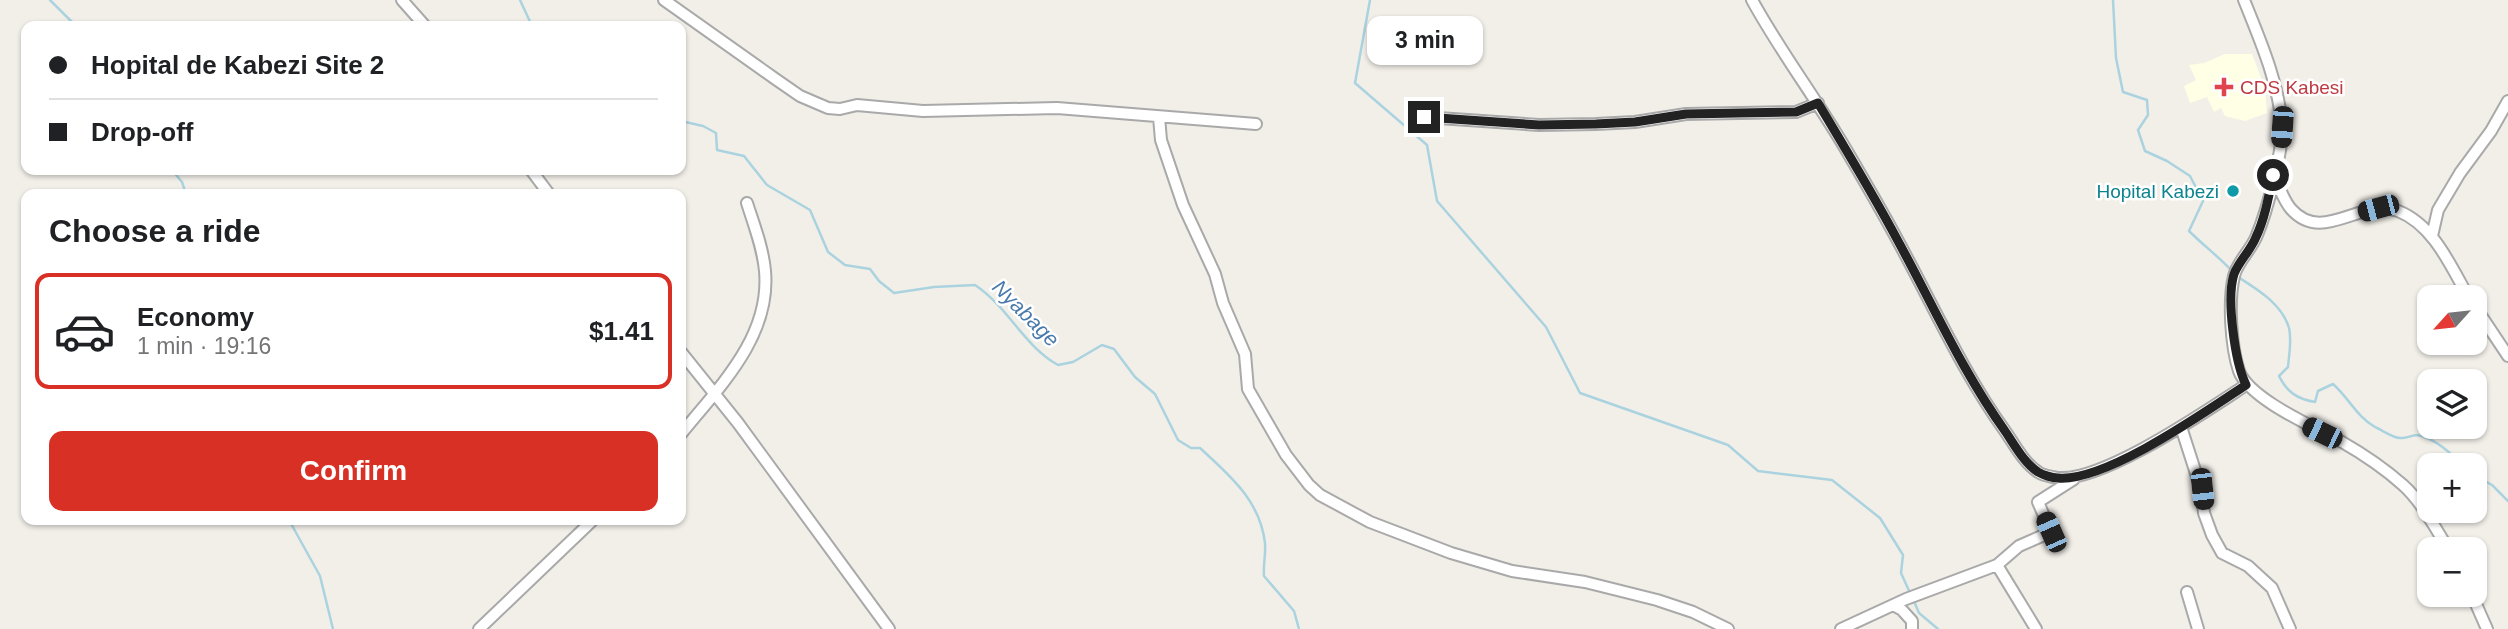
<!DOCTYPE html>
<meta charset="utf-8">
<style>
:root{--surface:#fff;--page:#f2f2f2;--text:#202124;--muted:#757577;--line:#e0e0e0;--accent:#d93025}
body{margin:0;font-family:Helvetica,sans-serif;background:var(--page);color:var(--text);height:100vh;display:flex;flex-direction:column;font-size:26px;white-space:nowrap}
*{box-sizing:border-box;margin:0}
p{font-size:23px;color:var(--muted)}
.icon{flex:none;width:38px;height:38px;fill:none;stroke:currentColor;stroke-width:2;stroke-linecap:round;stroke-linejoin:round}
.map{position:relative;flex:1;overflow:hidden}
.panel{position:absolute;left:21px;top:189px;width:665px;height:336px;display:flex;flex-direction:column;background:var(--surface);border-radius:14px;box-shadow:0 2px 5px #0004}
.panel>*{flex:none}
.banner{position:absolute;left:21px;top:21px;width:665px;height:154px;border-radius:14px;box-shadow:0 2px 5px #0004;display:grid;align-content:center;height:154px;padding:0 28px;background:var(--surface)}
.needle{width:46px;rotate:243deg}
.controls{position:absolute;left:2417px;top:285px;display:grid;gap:14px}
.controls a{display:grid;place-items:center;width:70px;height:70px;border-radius:14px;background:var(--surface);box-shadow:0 2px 5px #0004;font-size:35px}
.end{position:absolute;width:32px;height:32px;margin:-16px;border:9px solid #222;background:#fff;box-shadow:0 0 0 4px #fff}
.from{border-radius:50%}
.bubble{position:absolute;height:49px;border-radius:14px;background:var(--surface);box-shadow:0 2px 5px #0004;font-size:23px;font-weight:700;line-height:49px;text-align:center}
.car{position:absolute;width:21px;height:42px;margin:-21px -10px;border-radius:9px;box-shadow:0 0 5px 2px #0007;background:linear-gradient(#222 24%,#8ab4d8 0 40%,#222 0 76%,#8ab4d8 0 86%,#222 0)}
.banner b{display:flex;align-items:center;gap:24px;height:66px;font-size:26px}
.banner b+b{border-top:2px solid var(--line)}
.banner i{width:18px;height:18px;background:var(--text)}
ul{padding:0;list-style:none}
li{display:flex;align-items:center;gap:21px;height:116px;margin:0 14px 10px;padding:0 14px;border:4px solid transparent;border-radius:14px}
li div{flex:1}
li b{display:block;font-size:26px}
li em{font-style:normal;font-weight:700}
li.on{border-color:var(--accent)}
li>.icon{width:63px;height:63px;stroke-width:1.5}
h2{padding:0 28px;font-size:32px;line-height:84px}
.primary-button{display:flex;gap:14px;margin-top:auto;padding:14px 28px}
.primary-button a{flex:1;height:80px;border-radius:14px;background:var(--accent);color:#fff;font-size:28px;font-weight:700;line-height:80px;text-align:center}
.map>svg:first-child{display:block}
</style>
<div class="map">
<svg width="2508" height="629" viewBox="0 0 2508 629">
<rect width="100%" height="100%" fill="#f2efe9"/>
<path fill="#ffffe5" d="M2225,54h27l13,34 2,25 -22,8 -20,-5 -4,-8 -7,4 -7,-15 -17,6 -6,-17 12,-6 -7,-15 15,-2z"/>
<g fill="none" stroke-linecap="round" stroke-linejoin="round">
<path stroke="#aad3df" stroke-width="2.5" d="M50,0l26,26
M520,0l12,26
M1370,0l-15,83 72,62 10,56 109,126 34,66 148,52 30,26 74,9 48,38 23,37 -2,18 9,20
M2113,0l3,58 7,34 24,8 1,15 -10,15 7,21 22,10 23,15 13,25 -14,30c14,14 29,25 42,39
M681,121l22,5 13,7 1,17 27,6 23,29 43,25 18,42 17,13 25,4 9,12 15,12 40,-6 41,-2c33,22 49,61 83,80l15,-3 29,-17 12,4 21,28 20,17 23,46 13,8h9c29,27 60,52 65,95 1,11 -2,22 -1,33l30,35 5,18
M172,170l10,12 4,12
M2238,277c19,12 44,27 51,51 3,12 0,27 -1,39l-9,9c8,16 18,23 36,26l3,-11 15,-7c15,13 24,33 42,43 7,3 18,11 25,11 6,1 11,-3 17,-3 17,3 35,18 45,31
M2474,475l18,10 16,16
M289,520l31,56 13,53
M1913,599l6,14 19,16"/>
<g stroke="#a9a9a9" stroke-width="14">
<path id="minor" d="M402,0l23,26
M664,0l110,78 26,18 28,12 12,1 17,-4 66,6 134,-3 199,16
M1752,0c29,53 66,101 96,153 17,29 34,58 50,88 35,64 64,130 107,190 9,13 19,32 33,41 4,3 10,4 15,5 42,11 156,-68 193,-92
M2244,0c16,40 35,83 38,127 1,24 -15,84 -25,108 -5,14 -20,27 -23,41 -6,25 -3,71 5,95 10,28 77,57 103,71 21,12 43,27 61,43 19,17 32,43 46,65
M1159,117l2,23 22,65 32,69 8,29 22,51 3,35 38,66 23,30 11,10 50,27 81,31 61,18 73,11 72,18 36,12 35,17
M1424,117l115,8 57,-1 39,-2 51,-8 110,-2 22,-9
M531,170l18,24
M2273,175c6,10 10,25 18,34 32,36 70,-12 107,2 36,14 53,56 71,87
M2432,236l6,-26 22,-37 31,-42 17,-30
M2474,305l34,51
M681,352l57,71 151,206
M2181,427l20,62 3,24 8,22 10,18 26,13 24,22 18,41
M681,434c38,-47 90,-97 84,-163 -2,-23 -11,-46 -18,-68
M1997,565l39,64
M2187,592l11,37
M2472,595l15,34
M1893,605l9,5 10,11v8
M479,629l114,-109
M1841,629l65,-30 91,-34 22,-19 32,-14 -13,-30 36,-23"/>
</g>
<use href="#minor" stroke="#fff" stroke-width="10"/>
</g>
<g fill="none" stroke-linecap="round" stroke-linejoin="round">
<path stroke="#222" stroke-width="9" d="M1424,117l115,8 57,-1 39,-2 51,-8 110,-2 22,-9c27,45 55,91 80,138 35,64 64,130 107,190 9,13 19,32 33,41 5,3 14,6 20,6 48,4 147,-66 188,-93 -11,-23 -20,-86 -12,-111 5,-13 17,-24 22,-37 9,-19 13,-42 17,-62"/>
</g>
<path fill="#e0444e" stroke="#fff" stroke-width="2.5" d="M2220.5 76.5h7v7h7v7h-7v7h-7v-7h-7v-7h7z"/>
<circle fill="#0f9aa8" stroke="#fff" stroke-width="2.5" cx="2233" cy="191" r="7"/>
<g text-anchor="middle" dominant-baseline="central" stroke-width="5" stroke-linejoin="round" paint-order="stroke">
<g font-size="19" fill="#be3a42" stroke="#fff" text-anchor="start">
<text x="2240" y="87">CDS Kabesi</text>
</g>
<g font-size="19" fill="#0d838f" stroke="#fff" text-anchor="end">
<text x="2219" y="191">Hopital Kabezi</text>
</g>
<g font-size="21" font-style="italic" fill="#4a7aab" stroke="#fff">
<text transform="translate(1026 313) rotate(45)">Nyabage</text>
</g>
</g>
</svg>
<div class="controls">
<a><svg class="needle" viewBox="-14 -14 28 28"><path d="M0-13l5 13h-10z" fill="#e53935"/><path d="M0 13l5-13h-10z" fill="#757577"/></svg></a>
<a><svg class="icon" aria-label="layers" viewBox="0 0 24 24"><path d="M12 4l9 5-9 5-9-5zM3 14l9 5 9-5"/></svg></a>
<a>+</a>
<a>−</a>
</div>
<i class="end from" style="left:2273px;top:175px"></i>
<i class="end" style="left:1424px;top:117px"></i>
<div class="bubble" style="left:1367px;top:16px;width:116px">3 min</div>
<i class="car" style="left:2282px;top:127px;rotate:184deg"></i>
<i class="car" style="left:2378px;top:208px;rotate:255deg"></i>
<i class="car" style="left:2322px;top:433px;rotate:296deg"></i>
<i class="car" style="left:2202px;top:489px;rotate:174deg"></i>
<i class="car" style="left:2051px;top:532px;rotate:336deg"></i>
<div class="banner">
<b><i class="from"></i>Hopital de Kabezi Site 2</b>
<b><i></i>Drop-off</b>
</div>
<section class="panel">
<h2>Choose a ride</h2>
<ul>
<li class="on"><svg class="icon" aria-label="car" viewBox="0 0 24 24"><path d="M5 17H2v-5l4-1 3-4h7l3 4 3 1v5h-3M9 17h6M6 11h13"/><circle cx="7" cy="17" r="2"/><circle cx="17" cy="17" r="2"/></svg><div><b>Economy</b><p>1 min · 19:16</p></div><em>$1.41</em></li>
</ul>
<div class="primary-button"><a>Confirm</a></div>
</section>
</div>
